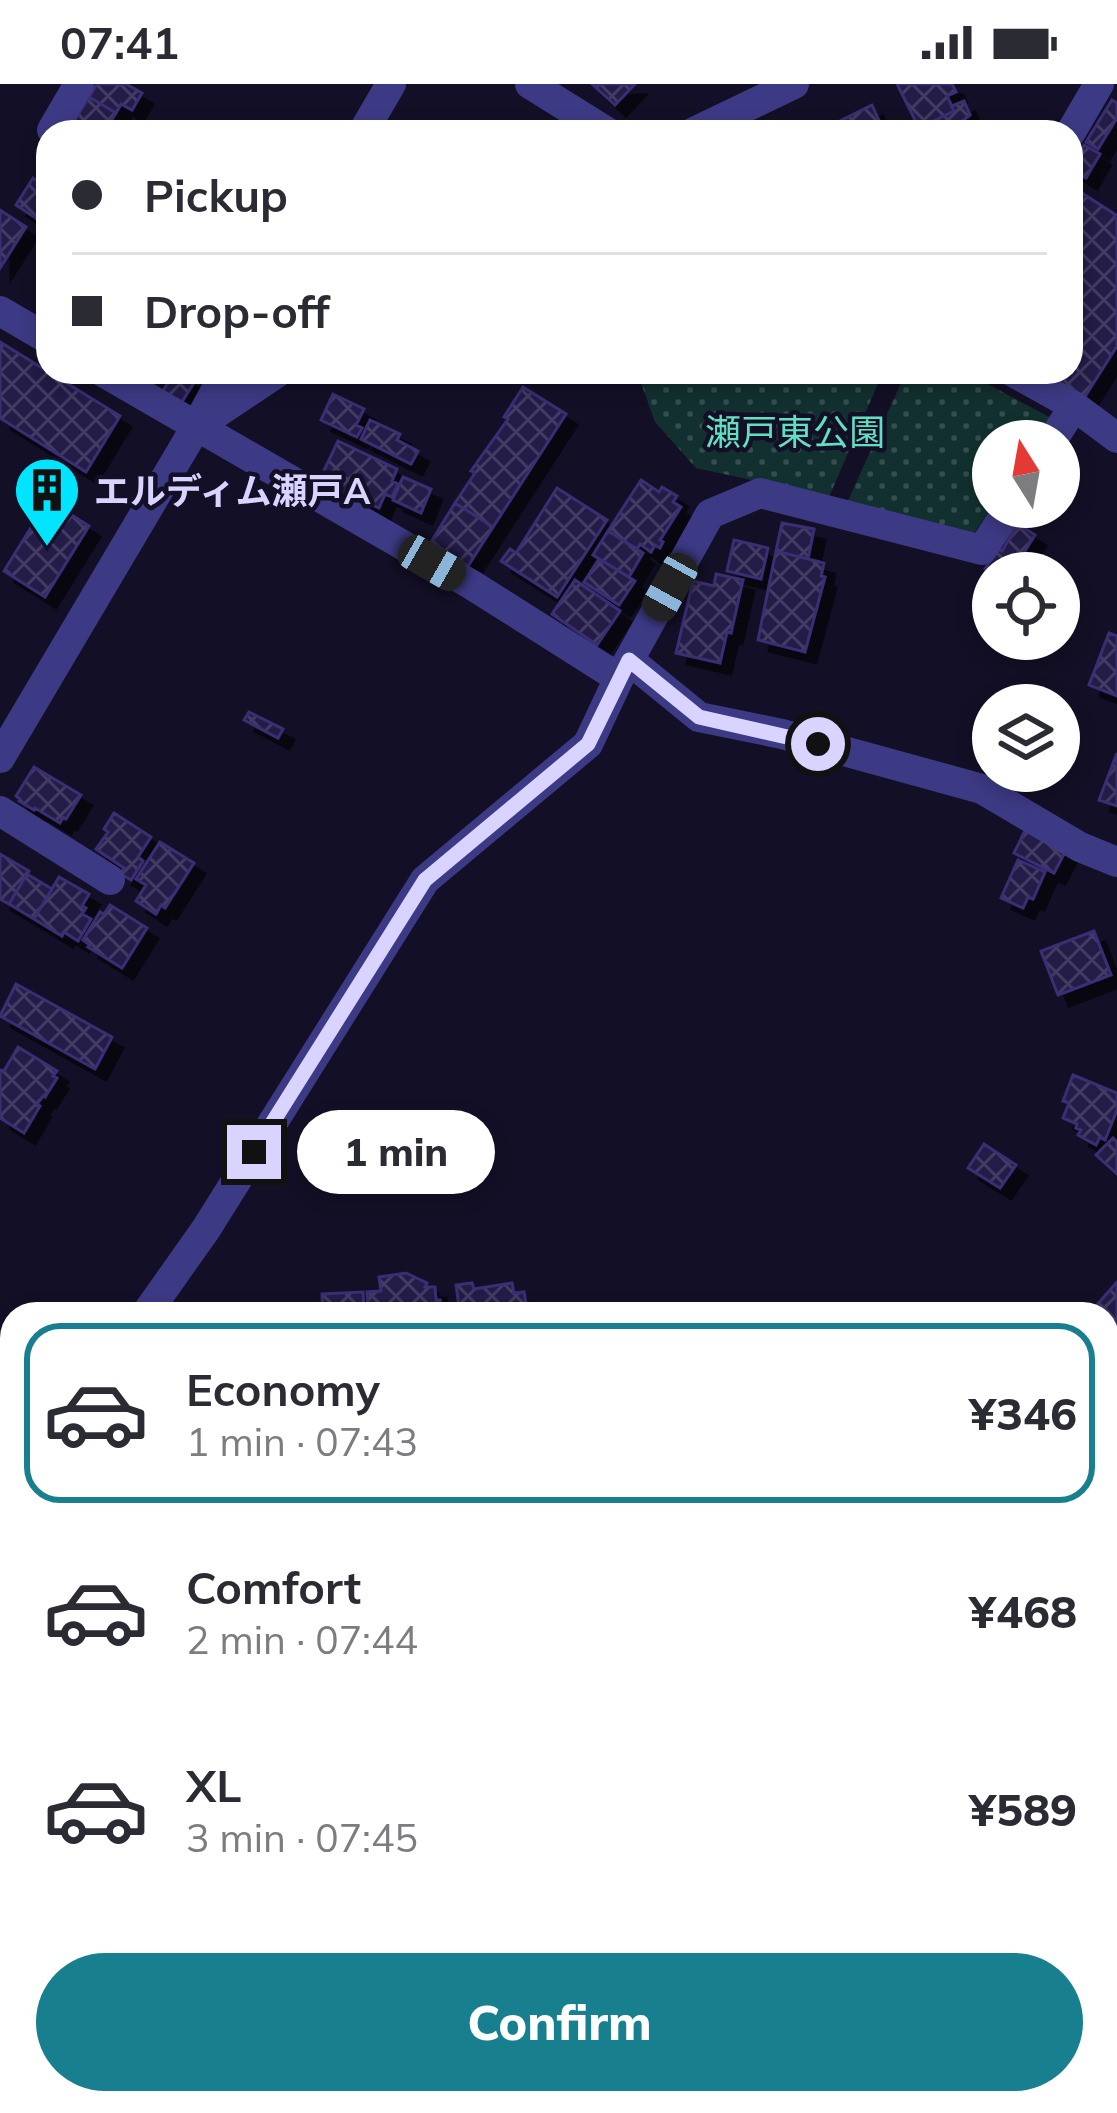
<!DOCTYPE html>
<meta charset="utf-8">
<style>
:root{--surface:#fff;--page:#f2f2f3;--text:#2b2b33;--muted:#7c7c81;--line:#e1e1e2;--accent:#187f8f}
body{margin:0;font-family:Mulish,"Noto Sans JP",sans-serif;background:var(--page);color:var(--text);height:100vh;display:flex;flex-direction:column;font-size:45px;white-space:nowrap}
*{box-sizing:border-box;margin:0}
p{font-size:39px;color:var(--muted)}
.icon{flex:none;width:66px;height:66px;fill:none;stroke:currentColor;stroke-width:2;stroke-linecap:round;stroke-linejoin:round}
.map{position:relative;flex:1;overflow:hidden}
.side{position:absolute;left:0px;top:1218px;width:1119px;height:813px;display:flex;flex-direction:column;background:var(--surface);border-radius:36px 36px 0 0;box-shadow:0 6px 18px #0003}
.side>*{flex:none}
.hud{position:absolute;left:36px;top:36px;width:1047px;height:264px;border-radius:36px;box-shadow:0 6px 18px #0003;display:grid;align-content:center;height:264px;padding:0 36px;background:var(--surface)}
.needle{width:78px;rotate:349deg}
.tools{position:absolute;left:972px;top:336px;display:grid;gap:24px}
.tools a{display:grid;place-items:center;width:108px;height:108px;border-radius:50%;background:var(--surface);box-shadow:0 6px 18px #0003;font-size:60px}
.end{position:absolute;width:54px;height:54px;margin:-27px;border:15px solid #d9d4ff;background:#111;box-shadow:0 0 0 6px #111}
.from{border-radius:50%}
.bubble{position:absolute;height:84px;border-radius:42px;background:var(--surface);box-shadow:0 6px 18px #0003;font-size:39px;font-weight:800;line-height:84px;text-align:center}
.car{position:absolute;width:36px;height:72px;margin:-36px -18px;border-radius:15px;box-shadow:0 0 9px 3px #0007;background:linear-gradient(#222 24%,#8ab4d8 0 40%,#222 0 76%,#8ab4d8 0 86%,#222 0)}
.hud b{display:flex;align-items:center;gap:42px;height:114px;font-size:45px}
.hud b+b{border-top:3px solid var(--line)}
.hud i{width:30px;height:30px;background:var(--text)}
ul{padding:21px 0 0;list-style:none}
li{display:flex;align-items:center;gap:36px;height:180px;margin:0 24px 18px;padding:0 12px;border:6px solid transparent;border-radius:36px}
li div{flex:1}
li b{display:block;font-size:45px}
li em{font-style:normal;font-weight:800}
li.selected{border-color:var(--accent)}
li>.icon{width:108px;height:108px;stroke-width:1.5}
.action{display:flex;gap:24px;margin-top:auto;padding:24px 36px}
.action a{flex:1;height:138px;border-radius:72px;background:var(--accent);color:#fff;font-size:48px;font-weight:800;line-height:138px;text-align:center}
.status{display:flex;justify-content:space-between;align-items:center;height:84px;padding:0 60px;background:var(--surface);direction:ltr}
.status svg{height:33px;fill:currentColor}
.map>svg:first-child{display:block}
</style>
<div class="status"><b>07:41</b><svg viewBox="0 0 49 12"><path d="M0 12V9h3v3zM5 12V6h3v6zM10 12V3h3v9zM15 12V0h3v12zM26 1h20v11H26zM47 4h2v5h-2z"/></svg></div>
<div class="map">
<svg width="1117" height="2029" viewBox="0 0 1117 2029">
<defs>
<pattern id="park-dots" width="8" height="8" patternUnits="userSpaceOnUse" patternTransform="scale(3)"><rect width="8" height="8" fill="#12302f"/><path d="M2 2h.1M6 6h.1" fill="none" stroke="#344d4e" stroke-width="1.8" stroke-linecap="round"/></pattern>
<pattern id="building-cross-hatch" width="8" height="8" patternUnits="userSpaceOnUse" patternTransform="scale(3)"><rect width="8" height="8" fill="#241b47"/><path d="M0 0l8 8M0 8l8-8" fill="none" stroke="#433b63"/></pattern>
<filter id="shadow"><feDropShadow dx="11" dy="11" stdDeviation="0" flood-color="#0009"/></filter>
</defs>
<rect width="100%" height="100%" fill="#130f26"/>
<path fill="url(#park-dots)" d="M637,288h246l-54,125 -133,-29 -41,-46z
M906,288h59l90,48 -15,21h-47v65l-22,31 -124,-34z
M185,2019h312l-4,10h-298z"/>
<path fill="url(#building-cross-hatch)" stroke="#3b2d73" stroke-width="3" filter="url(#shadow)" d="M97,0h29l16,9 -10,17 -11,-6 -5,9 -27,-16z
M592,0h43l-20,21z
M897,0h55l4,8 -9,4 7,15 -35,17z
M89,13l27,16 -7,11 10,5 -2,3h-29l-15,-9z
M1112,16l5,3v15l-19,31 -12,-7z
M964,17l6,14 -22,17h-27l-2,-4 35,-17 -2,-5z
M872,21l12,27h-47l7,-3 -4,-8z
M1084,61l16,9 -14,24 -15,-9z
M33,94l15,10v38l-32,-21z
M1071,102l45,29 -2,2 3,2v127l-33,52 -42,-26h29z
M0,126l26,17 -26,41z
M0,258l120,74 -34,56 -86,-54z
M175,288l20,9 -15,24 -19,-11z
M523,303l43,27 -73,113 -38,-24 20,-30 -4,-2 37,-52 -4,-2z
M333,310l31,15 -8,16 6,3 -5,9 -36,-17z
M370,336l30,14 -3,6 21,11 -7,13 -50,-25z
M338,357l59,28 -5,12 6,3 -6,13 -7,-3 -6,14 -35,-16 -2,3 -23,-14z
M403,393l28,12 -10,24 -28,-13z
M641,396l18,12 3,-5 15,9 -4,6 8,5 -21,33 3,2 -3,6 -5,-3 -4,7 -11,-8 -3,5 -29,-18z
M557,404l50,32 -50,77 -56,-36 9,-12 6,4z
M48,416l41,26 -44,71 -41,-26z
M455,419l38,24 -25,39 -37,-24z
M782,439l32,6 -6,30 -32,-8z
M1018,440l17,11 -24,38 -18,2 -8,-6 13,-20 4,2z
M608,447l35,22 -14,24 -36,-22z
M734,456l34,8 -7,31 -34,-8z
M776,467l48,12 -3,13 4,1 -20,75 -47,-12z
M599,475l36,22 -16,24 -35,-23z
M716,490l27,6 -12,53 -4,-1 -7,31 -44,-10 17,-72 21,5z
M575,496l45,31 -23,34 -45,-31z
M1109,549l8,3v60l-28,-11z
M249,628l34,17 -5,9 -34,-18z
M1117,669v53l-18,-6z
M34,683l47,28 -15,24 -3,-2 -3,6 -25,-15 -1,2 -15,-9 1,-2 -4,-3z
M1034,728l41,21 -21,40 -40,-20z
M114,729l37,24 -13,20 5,4 -12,19 -10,-6 3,-6 -28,-19 12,-17 -4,-3z
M160,758l34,21 -29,45 -4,-3 -5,9 -20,-13 10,-16 -10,-6z
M0,770l29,17 -20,33 -9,-5z
M1018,776l27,12 -12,27 -5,-2 -5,11 -22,-10z
M27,790l25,15 -18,30 -25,-15z
M59,793l30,17 -7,12 4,2 -4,6 9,5 -13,22 -14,-9 -2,4 -28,-17z
M110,821l37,23 -25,40 -34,-21 2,-2 -7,-5 17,-28 4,2z
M1094,847l17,44 -53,20 -17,-44z
M16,900l96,53 -17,32 -95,-53z
M18,963l39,24 -4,5 4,2 -12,19 -2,-1 -6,8 3,2 -16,27 -24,-15v-48l4,1z
M1073,991l44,18v17l-12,30 -5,-3 -4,8 -18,-10 3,-5 -5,-2 1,-4 -14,-6 6,-15 -6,-2z
M1113,1054l4,4v32l-21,-19z
M984,1060l32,21 -16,23 -32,-20z
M406,1189l21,10 -2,4h10l1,13h4l1,14h-72l-2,-22 14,-1 -2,-14z
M1117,1198v43l-21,-19z
M472,1199l2,6 38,-6 2,10 10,-1 3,17 11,-2 1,7h-79l-4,-29z
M363,1208l1,22h-41l-1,-20z
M1117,1380v54l-7,3 -3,-9v-45z
M12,1460v50l-1,1 -11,-11v-23l8,-8 -2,-3z
M6,1648l6,18v34l-12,4v-54z
M12,1999v20l52,2 -9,8h-55v-19z
M685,2019h81l-3,10h-75z
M837,2019h48l3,10h-55l-3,-8z
M898,2019h88l3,7 -9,3h-79z"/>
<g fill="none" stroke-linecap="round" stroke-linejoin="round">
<path stroke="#3d3a85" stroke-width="30" d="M530,0l77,48
M55,48l-3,-2 27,-46
M363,48l28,-48
M694,48l100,-48
M1071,48l28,-48
M0,227l48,28
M103,288l369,213 147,93 10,-18 70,57 83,17 200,55 98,58 37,15
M1013,288l61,34 43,32
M199,337l27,-49
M1052,357l22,-35
M629,576l81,-146 50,-21 222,57 28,-43
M0,674l196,-331 82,-55
M0,727l110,69
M146,1230l60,-85 219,-349 163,-136 31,-66
M0,1280l12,-4
M0,1579l12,-8
M0,1892l12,13
M118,2019l9,10
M771,2019l3,10"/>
</g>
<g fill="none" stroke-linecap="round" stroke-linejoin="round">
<path stroke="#d9d4ff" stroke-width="15" d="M254,1068l171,-272 163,-136 41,-84 70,57 119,27"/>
</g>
<defs>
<g id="building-pin" transform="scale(3.45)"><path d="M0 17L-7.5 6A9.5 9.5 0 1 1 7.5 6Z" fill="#00e5ff" stroke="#130f26"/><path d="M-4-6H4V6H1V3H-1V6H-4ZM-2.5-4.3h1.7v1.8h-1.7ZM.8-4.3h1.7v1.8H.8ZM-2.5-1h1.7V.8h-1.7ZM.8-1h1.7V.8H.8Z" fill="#111"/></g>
</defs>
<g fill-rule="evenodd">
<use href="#building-pin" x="47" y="406"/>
</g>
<g text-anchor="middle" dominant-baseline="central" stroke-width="9" stroke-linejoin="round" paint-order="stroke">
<g font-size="36" fill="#5fe0c0" stroke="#130f26">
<text x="795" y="347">瀬戸東公園</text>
</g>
<g font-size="36" font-weight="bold" fill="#d9d4ff" stroke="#130f26" text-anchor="start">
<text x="94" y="406">エルディム瀬戸A</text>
</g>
</g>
</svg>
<div class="tools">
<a><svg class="needle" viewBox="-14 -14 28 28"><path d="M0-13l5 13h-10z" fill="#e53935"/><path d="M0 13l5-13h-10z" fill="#7c7c81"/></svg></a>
<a><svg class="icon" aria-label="locate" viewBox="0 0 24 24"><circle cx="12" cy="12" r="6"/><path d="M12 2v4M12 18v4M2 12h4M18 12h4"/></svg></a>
<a><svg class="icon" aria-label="layers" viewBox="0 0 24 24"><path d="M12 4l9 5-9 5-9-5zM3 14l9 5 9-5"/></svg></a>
</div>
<i class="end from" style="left:818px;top:660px"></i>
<i class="end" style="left:254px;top:1068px"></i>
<div class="bubble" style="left:297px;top:1026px;width:198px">1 min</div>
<i class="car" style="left:432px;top:479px;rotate:120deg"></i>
<i class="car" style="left:670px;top:503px;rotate:209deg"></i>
<div class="hud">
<b><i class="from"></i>Pickup</b>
<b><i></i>Drop-off</b>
</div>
<section class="side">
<ul>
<li class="selected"><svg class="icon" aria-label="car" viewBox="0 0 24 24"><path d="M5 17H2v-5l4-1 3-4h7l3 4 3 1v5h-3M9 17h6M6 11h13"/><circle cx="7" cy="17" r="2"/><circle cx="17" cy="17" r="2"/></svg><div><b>Economy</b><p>1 min · 07:43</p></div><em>¥346</em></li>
<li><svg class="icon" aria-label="car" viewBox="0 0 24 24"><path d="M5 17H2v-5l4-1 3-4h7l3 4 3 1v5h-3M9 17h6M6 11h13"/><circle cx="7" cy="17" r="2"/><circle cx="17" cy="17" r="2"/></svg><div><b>Comfort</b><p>2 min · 07:44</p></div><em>¥468</em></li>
<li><svg class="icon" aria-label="car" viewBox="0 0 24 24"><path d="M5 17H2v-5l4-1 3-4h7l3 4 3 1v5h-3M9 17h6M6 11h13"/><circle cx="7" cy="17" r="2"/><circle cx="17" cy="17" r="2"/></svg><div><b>XL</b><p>3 min · 07:45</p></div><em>¥589</em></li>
</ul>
<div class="action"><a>Confirm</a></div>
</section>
</div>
